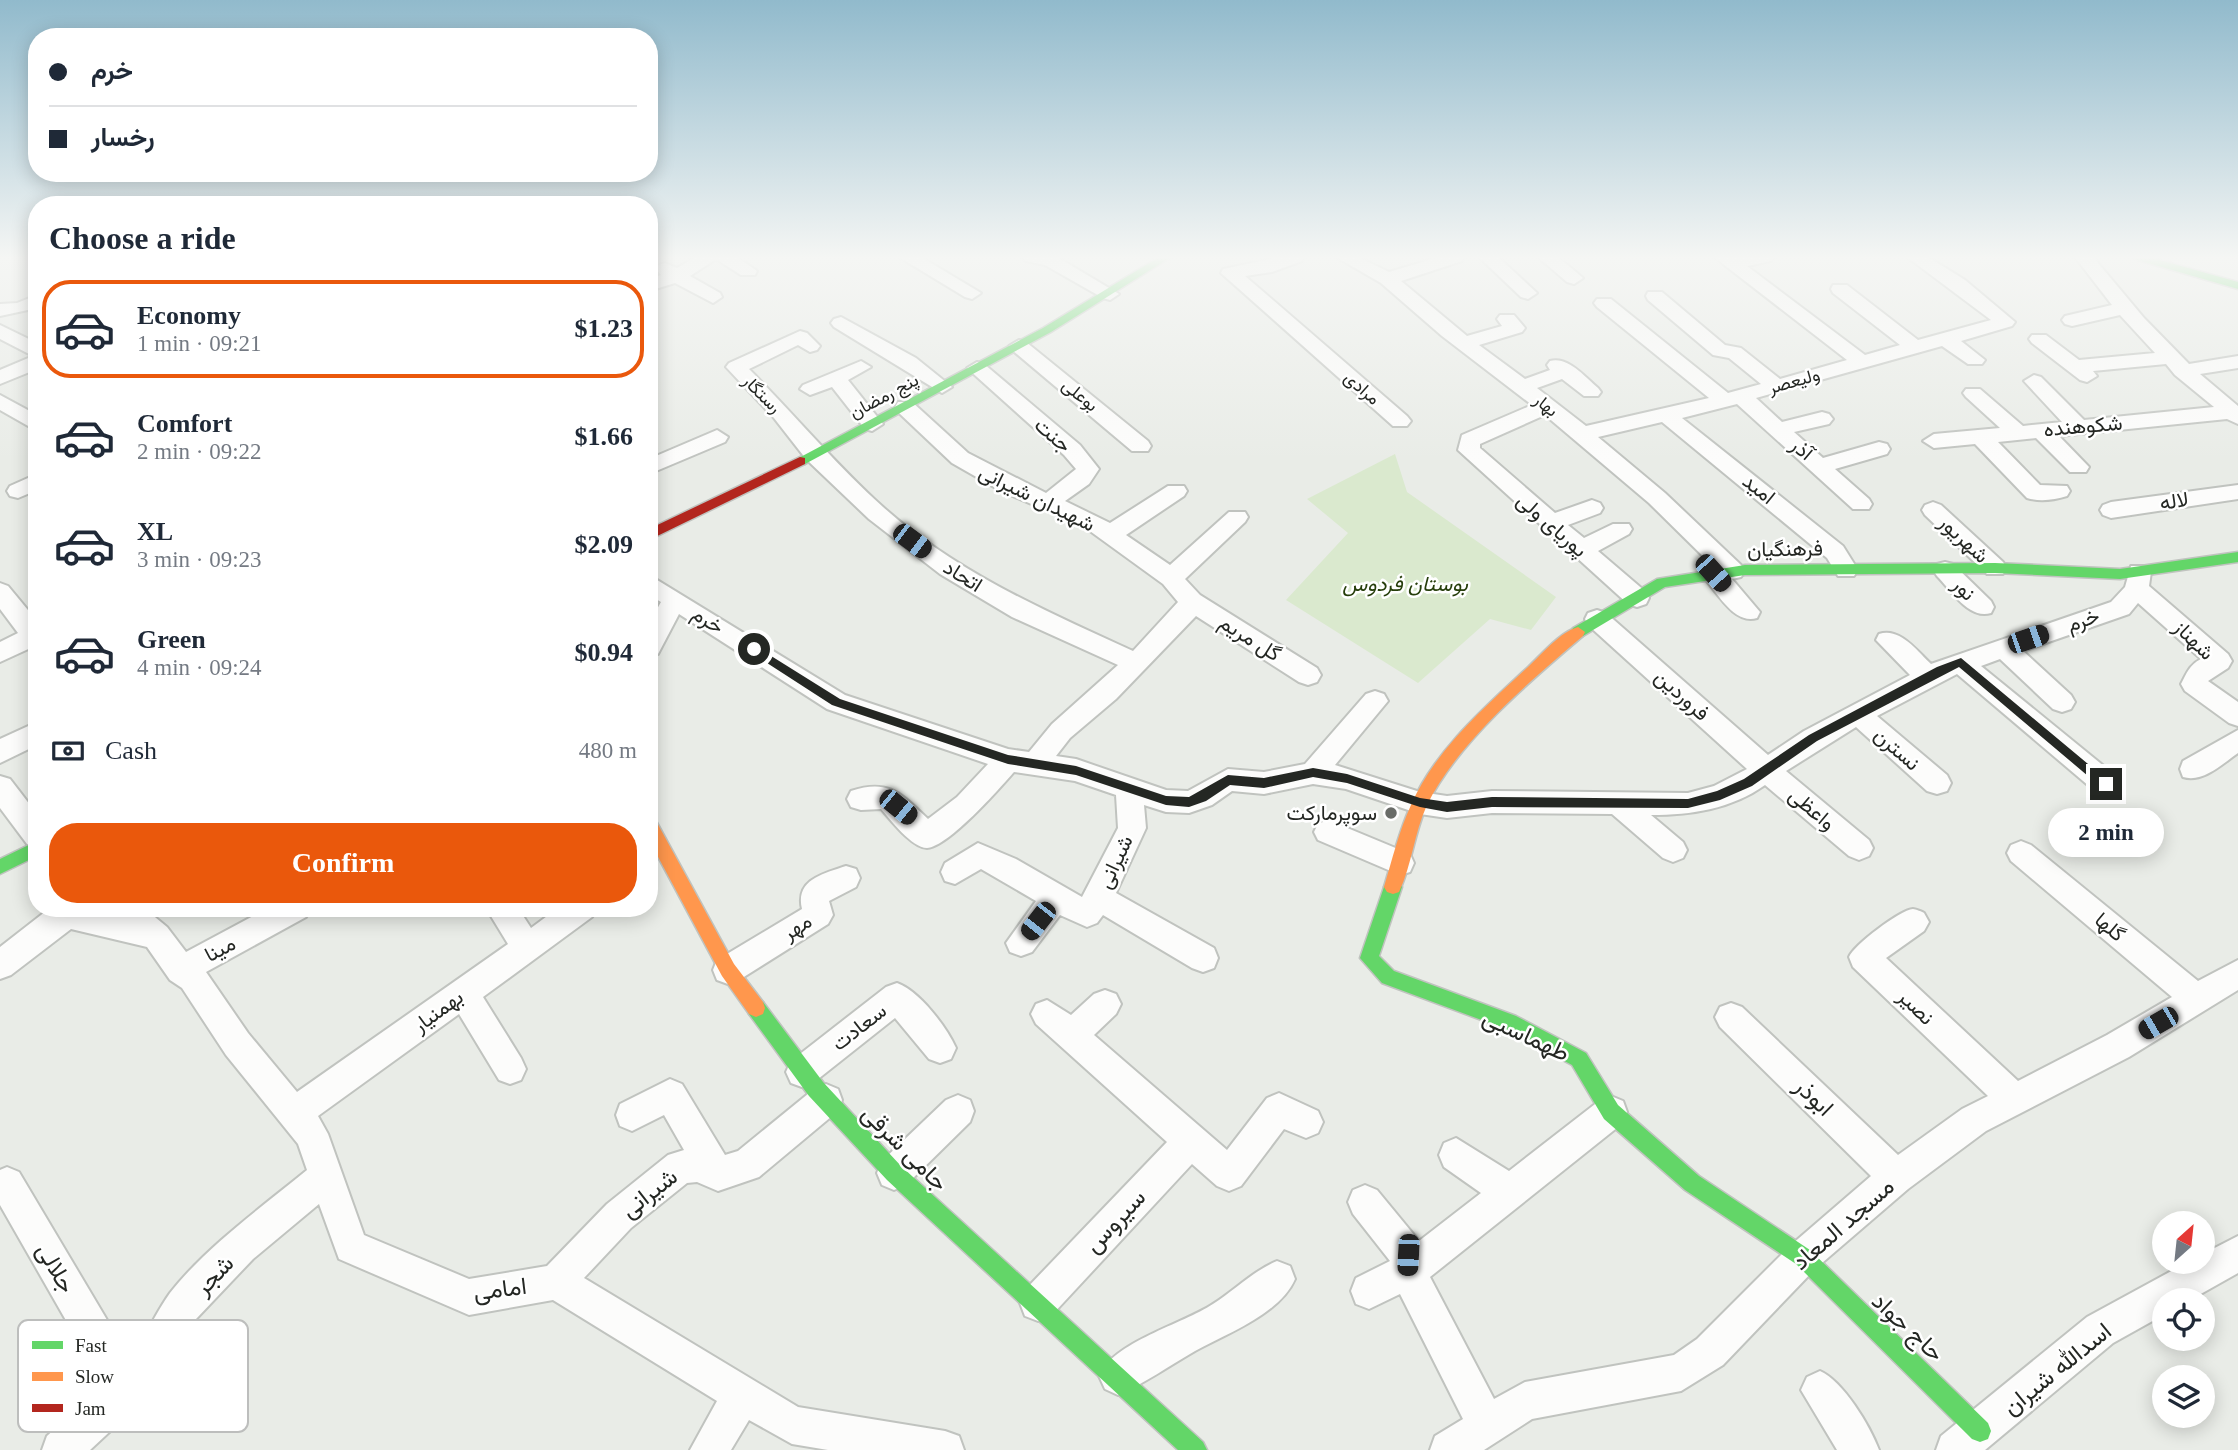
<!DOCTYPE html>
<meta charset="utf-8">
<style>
:root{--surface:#fff;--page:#f6f6f7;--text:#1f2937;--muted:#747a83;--line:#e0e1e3;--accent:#ea580c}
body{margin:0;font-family:"Times New Roman",Vazirmatn,serif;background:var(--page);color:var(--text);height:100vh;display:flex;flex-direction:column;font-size:26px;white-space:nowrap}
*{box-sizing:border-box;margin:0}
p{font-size:23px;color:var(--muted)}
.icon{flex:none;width:38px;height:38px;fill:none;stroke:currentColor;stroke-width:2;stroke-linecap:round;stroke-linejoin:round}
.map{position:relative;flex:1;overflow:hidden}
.sheet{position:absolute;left:28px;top:196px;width:630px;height:721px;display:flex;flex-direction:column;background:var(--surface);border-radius:28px;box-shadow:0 4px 18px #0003}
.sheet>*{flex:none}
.guide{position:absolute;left:28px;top:28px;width:630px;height:154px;border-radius:28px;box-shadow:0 4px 18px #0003;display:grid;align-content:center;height:154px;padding:0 21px;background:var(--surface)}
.needle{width:46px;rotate:27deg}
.buttons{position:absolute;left:2152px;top:1211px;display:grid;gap:14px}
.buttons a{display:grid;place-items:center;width:63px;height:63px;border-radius:50%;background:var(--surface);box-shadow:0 4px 18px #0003;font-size:35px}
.end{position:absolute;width:32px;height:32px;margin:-16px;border:9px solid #242723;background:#fff;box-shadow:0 0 0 4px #fff}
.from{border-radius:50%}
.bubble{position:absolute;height:49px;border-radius:24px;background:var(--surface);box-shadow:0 4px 18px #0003;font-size:23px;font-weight:600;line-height:49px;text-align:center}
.car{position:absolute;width:21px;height:42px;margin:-21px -10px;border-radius:9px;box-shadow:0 0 5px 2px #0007;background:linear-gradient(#222 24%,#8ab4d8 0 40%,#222 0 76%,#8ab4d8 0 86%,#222 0)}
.guide b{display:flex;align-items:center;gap:24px;height:66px;font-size:26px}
.guide b+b{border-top:2px solid var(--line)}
.guide i{width:18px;height:18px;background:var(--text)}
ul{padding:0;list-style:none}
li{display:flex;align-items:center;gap:21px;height:98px;margin:0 14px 10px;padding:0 7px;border:4px solid transparent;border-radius:28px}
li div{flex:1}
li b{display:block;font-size:26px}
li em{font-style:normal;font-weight:600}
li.selected{border-color:var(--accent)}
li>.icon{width:63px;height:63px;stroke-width:1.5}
h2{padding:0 21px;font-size:32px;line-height:84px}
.pay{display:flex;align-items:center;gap:18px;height:77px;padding:0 21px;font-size:26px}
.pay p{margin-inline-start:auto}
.action{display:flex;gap:14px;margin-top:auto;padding:14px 21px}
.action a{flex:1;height:80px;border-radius:28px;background:var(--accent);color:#fff;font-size:28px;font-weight:600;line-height:80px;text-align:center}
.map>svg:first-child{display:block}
</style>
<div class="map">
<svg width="2238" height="1450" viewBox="0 0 2238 1450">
<rect width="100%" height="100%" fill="#e9ece7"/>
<path fill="#dae9ce" d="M1395,454l12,38 149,105 -25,33 -41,-11 -72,64 -132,-83 62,-67 -41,-34z"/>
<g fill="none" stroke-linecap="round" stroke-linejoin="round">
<g stroke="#c0c3bf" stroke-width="4">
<path id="street" d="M696,257h41l20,14 -2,4h-14l-25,-16 -26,17 30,17 2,4 -9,6 -38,-20 -26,8v-12l12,-4 -5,-6 2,-4 7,-2 12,5z
M899,257h22l60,36 -9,6 -7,-2z
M1023,257h34l62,37 -9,6 -7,-2 -58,-33 -19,-4z
M1280,257h25l-3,4 -30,11 -27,4 162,140 4,5 -4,5h-14l-172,-153 2,-4z
M1336,257h22l31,15 50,-15h26l-3,4 -61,20 66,55 35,-10 -5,-7 3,-4h14l11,13 -3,4 -43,13 46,34 25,-9 -3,-5 3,-4c18,-5 35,16 48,27l3,4 -3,4h-14l-22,-17 -25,9 49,38 123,-28 -112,-91 -3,-4 3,-4h14l117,94 33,-9 -32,-26 -16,-3 -65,-55 -2,-4 2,-4h14l63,53 16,3 39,31 67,-19 -133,-103h60l-3,4 -24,5 118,89 35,-10 -67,-52 -2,-4 2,-4h14l71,55 73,-20 -84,-63h21l37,23 50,42 -3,4 -51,15 24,19 -3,4h-14l-26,-18 -186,52 26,24 40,-10 7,2 4,5 -4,5 -35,8 29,26 56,-16 8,2 3,5 -3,5 -52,15 34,30 3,5 -3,5h-16l-116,-105 -55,14 161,128 15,24 -4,6h-16l-11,-18 -165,-136 -64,15 67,56 76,72 4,6 -4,6 -9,2 28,33 -3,6c-22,7 -39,-24 -52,-39l-4,-6 4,-6 7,-2 -63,-62 -104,-88 -65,29v4l75,65 37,-13 8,3 3,5 -3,5 -32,12 16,13 29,-14h16l3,5 -3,5 -31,17 48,41 3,6 -3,6 -9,3 -9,-3 -170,-154 4,-15 70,-30 -90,-69 -61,-53z
M1479,257h19l39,36 -9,6 -7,-2z
M1538,257h20l25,21 -9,6 -7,-2z
M2075,257h18l51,61 45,46 49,-8v12l-38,6 38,32v18l-11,-5 -168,17 30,31 -3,5h-16l-34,-34 -38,4 42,43 27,1 3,5 -3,5c-13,4 -27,6 -40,2l-52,-54 -41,4 -11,-7 11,-7 66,-6 -34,-31 -3,-4 3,-4h14l43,37 39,-4 -38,-41 10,-6 7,2 43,43 130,-13 -39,-32 -9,-11 -73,7 4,5 -10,6 -7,-2 -48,-37 -3,-4 3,-4h14l33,25 76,-7 -35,-38 -48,11 -7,-2 -3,-4 3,-4 47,-11z
M37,295v13l-37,8v-12l17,-1z
M841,317l75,41 36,29 -10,6 -108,-66 -3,-4 3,-4z
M0,325l37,18v26l-37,15v-14l33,-14 -33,-17z
M800,331l7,2 13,13 -3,4 -7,2 -12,-7 -49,24c45,45 86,95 134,138 73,65 162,104 250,144l45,-49 -15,-18 -80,-58 -82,-35 -49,-28 -54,-51 -3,-5 3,-5h14l56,51 78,40 30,-24 -12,-14 -97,-87 10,-6 7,2 96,81 19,24 -10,15 -24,17 45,22 58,-37h16l3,5 -3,5 -58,39 44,30 59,-53h16l3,5 -3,5 -60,57 15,16 117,73 4,7 -4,7 -9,3 -9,-3 -103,-66 -80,83 -46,39 -14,18 20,3 90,31 22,1 40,-22 36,3 41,-8 61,-70 9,-3 9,3 4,7 -53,64 85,27 27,4 45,-5 196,2 26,-7 33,-17 -159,-144 -3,-6 3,-6 9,-3 9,3 162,142 36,-24 106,-56 -34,-35 3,-6c21,-7 38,17 52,30l180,-62 14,-15 6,-21h16l4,6 -2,14 79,68 4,7 -4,7 -20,13 30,21v24l-9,-3 -44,-32 -4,-7c6,-11 8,-19 20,-25l-63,-56 -9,11 -106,37 48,44 4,7 -4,7 -9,3 -9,-3 -53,-50 -19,7 135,110 4,8 -4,8 -10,3 -10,-3 -139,-118 -80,42 70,59 4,8 -4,8 -10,3 -10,-3 -71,-64 -70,44 83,69 4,8 -4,8 -10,4 -10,-4 -84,-71c-34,24 -73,30 -114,30l32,27 4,8 -4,8 -10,4 -10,-4 -51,-44 -120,-1 -45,5 -27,-4 -74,-25 -33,-5 -49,10 -32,-3 -20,14 -23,8 -23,-1 -22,-7 2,23 -30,65 98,55 4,10 -4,10 -11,4 -11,-4 -89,-53 -6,8 -10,4 -27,-12 -28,37 -11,4 -11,-4 -4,-9 30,-42 -55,-32 -26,15 -10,-3 -4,-9 4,-9 33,-20 38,16 66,38 36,-69 -2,-33 -41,-14 -61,-9c-14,16 -66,75 -87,76 -15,0 -36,-28 -46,-39l-20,1 -10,-3 -4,-8 4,-8c39,-13 51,4 77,28l29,-22 31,-33 -161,-55 -148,-95 -21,40 -9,2v-33l12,-21 -12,-7v-20l196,120 163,54 21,3 23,-28 66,-59 -106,-48 -72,-43 -71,-55 -63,-60 -32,-41 -48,-51 3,-4z
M1019,340l7,2 122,99 3,5 -3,5h-16l-120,-101 -3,-4z
M861,361l10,6 -23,13 35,44 -11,7 -7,-2 -33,-42 -22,8 -10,-6 3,-4z
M0,395l37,20v16l-37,-21z
M717,430l11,7 -3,5 -76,32v-15z
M37,474v16l-19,8 -8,-2 -3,-5 3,-5z
M2238,485v14l-127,19 -8,-3 -3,-5 3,-5 8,-3z
M1933,502l8,3 62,57 4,6 -4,6h-16l-62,-59 -3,-5 3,-5z
M1945,562l8,2 38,37 3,6 -3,6c-22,7 -40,-23 -54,-37l-4,-6 4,-6z
M0,583l8,3 29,35v24l-37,17v-20l18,-9 -18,-24z
M37,722v23l-37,18v-24z
M2238,730v23c-16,11 -35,30 -55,24l-3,-8 3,-8z
M0,776l10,3 27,35v34l-10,-4 -27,-36z
M1328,820l82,34 4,9 -4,9 -10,3 -82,-35 -4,-8 4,-8z
M2021,841l10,4 167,136 40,-21v30l-109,67 -143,74 -78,58 -93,80 -92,96 -42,26 -149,28 -48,31h-54l5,-14 28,-17 -63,-125 -31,15 -13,-5 -5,-13 5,-13 34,-17 -37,-47 -5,-12 5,-12 12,-5 12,5 42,51 62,-48 -37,-26 -5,-12 5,-12 12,-5 53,33 90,-70 12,-5 12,5 4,11 -4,11 -193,154 64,122 31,-17 149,-27 23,-16 94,-94 80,-69 -151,-149 -5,-10 5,-10 11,-4 11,4 156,148 64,-46 26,-13 -135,-129 -4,-10c5,-12 51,-47 64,-48 2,0 10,3 11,4l5,9 -5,9 -38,27 132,123 89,-46 65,-38 -161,-136 -4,-8 4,-8z
M846,866l10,3 4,9 -4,9 -27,14 4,14 -5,9 -89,56 -11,4 -11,-4 -4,-10 4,-10 85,-51c-7,-29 20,-35 44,-43z
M50,908h42l17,4 -2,-4h37l23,19 19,25 82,-44h43l-5,9 -100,55 42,61 49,59 211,-148 -22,-36h32l13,20 27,-20h39l-5,9 -109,80 38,61 5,11 -5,11 -11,4 -11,-4 -40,-66 -141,102 10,18 36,101 105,44 78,-13 60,-62 61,-49 16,-5 -20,-35 -32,16 -12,-5 -4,-11 4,-11 50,-25 12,5 43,71 13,-4 76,-62 12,-5 12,5 4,11 -4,11 -79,66 -41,14 -21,-9 -10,1 -56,45 -47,50 214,129 147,24 14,5 5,14h-136l-36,-6 -43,-24 -18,30h-41l27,-49 -164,-101 -84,15 -130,-56 -20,-55 -66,55 -57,60 -29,50 -48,54 -29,27h-48l5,-14 56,-51 -103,-180v-35l7,-3 12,5 110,185c17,-20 26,-43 41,-64 35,-45 93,-87 137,-123l-9,-26 -72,-89 -44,-67 -12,-8 -23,-33 -76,-18 -60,46 -11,4v-32z
M897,983c22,8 49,43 59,65l-5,11 -11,4 -11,-4 -34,-41 -82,65 -11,4 -11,-4 -5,-11 5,-11 95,-74z
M1105,990l11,4 5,10 -5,10 -22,21 133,115 40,-52 12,-5 39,18 5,11 -5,11 -12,5 -22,-9 -43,57 -12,5 -12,-5 -25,-22 -141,152 -13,5 -13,-5 -5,-13 5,-13 142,-148 -131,-118 -5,-10 5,-10 11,-4 24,15 23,-21z
M958,1095l12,5 4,11 -4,11 -64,63 -12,5 -12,-5 -5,-12 5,-12 64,-61z
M2238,1236v37l-48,27h-25v14l-52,29 -128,107h-49l5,-14 146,-119 101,-55h15v-8z
M1277,1261l13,5 5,13c-15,35 -69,55 -100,72 -26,15 -50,32 -77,44l-13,-6 -6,-13c14,-34 84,-52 114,-72 22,-14 40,-33 64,-43z
M1820,1371c23,10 50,55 59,79h-42l-36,-60 6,-13z"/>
</g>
<g stroke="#c0c3bf" stroke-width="3">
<path id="fast" d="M1159,257h12l-120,75 -246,132 -5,1 -7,-4 250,-133z
M2133,257h16l89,25v7l-104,-30z
M2238,552v10l-118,17 -125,-6 -250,2 -80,12 -82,49 -5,1 -7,-5 2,-4 84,-49 88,-14 250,-2 125,6z
M37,841v15l-37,18v-15z
M1393,880l6,2 3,5 -23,69 15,15 122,45 70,37 32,52 81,71 111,74 178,173 3,8 -3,8 -8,3 -8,-3 -176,-175 -111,-74 -81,-71 -32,-54 -69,-37 -121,-45 -22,-25 24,-71 3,-5z
M756,999l7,3 60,80 78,84 302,276 4,8h-29l-291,-270 -78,-84 -60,-82 -2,-6 2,-6z"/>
</g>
<g stroke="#c0c3bf" stroke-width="3">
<path id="slow" d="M1578,627l7,5 -2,4c-52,44 -126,107 -156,169 -13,28 -15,60 -28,87l-6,2 -6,-2 -3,-5c8,-27 15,-56 27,-82 24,-55 74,-98 117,-138 14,-13 32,-35 50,-40z
M649,817l6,2 79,145 29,38 2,6 -2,6 -7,3 -7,-3 -27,-38 -73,-136z"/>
</g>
<g stroke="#c0c3bf" stroke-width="3">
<path id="jam" d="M800,457l5,1v6l-156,76v-11z"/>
</g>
<use href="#street" fill="#fcfcfb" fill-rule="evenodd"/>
<use href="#fast" fill="#63d668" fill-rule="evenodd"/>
<use href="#slow" fill="#ff974d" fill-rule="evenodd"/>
<use href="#jam" fill="#b3261e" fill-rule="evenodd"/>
</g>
<linearGradient id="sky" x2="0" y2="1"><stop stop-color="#91bacc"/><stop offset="0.56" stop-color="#f5f6f4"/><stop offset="1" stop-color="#f5f6f4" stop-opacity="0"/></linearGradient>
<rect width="2238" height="460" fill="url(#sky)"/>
<path fill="#242723" d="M750,647h7l83,52 168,56 68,11 90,30 23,1 39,-22 36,3 49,-10 34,6 73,24 27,4 45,-5 196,2 29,-8 27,-12 65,-44 128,-68 24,-9 151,126 -2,3h-9l-142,-120 -142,74 -65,45 -32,14 -32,8 -196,-1 -45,5 -27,-5 -73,-24 -34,-6 -49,11 -34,-3 -24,16 -17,6 -23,-2 -90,-30 -68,-11 -176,-59 -82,-53z"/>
<circle fill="#696c68" stroke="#fff" stroke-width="2.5" cx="1391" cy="813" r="7"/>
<g text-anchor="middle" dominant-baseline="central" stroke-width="5" stroke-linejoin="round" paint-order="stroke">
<g font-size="18" fill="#242723" stroke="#fff">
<text transform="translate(1794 381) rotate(-16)">ولیعصر</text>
<text transform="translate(1362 388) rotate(41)">مرادی</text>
<text transform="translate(762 394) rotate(45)">رستگار</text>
<text transform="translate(1080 395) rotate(39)">بوعلی</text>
<text transform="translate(884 396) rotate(-28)">پنج رمضان</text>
<text transform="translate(1546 405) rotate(38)">بهار</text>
</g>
<g font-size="21" fill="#242723" stroke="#fff">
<text transform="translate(2083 426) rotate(-5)">شکوهنده</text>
<text transform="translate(1053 435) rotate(41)">جنت</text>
<text transform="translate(1802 449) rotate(40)">آذر</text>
<text transform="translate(1759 489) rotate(39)">امید</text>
<text transform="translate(1037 498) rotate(26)">شهیدان شیرانی</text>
<text transform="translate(2174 501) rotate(-8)">لاله</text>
<text transform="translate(1552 525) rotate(41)">پوریای ولی</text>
<text transform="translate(1964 539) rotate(43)">شهریور</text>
<text transform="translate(1785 549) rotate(-1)">فرهنگیان</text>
<text transform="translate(963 576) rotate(32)">اتحاد</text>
<text transform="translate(1964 589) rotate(45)">نور</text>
<text transform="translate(708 620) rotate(32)">خرم</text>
<text transform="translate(2083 620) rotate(-19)">خرم</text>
<text transform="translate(1250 638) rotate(32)">گل مریم</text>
<text transform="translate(2194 640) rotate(44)">شهناز</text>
<text transform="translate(1682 695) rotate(42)">فروردین</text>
<text transform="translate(1897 749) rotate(41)">نسترن</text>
<text transform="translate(1812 809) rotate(40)">واعظی</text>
<text transform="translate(1115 862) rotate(-65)">شیرانی</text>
<text transform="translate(797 927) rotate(-33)">مهر</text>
<text transform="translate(2110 927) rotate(40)">گلها</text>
<text transform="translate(220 949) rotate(-28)">مینا</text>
<text transform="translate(1916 1007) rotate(44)">نصیر</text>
<text transform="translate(438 1011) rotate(-36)">بهمنیار</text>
<text transform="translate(859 1027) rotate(-38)">سعادت</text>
</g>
<g font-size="21" font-style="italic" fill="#263e0b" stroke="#fff">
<text x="1405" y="584">بوستان فردوس</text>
</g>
<g font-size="21" fill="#242723" stroke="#fff" text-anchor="end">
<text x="1377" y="813">سوپرمارکت</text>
</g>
<g font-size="24" fill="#242723" stroke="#fff">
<text transform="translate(1526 1035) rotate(25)">طهماسبی</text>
<text transform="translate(1814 1097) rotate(44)">ابوذر</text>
<text transform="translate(905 1148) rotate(45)">جامی شرقی</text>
<text transform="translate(649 1193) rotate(-38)">شیرانی</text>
<text transform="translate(1115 1221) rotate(-47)">سیروس</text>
<text transform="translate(1843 1224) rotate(-41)">مسجد المعاد</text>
<text transform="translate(56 1268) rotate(60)">جلالی</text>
<text transform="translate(214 1275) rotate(-46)">شجر</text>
<text transform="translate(500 1289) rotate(-7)">امامی</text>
<text transform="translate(1908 1327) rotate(43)">حاج جواد</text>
<text transform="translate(2057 1369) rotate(-39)">اسدالله شیران</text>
</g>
</g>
<rect x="18" y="1320" width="230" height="112" rx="10" fill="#fff" stroke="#bdbebd" stroke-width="2"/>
<rect x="32" y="1341" width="31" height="8" fill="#63d668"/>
<rect x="32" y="1372" width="31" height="9" fill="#ff974d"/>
<rect x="32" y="1404" width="31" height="8" fill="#b3261e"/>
<g font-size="19" fill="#242723">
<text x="75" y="1352">Fast</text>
<text x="75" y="1383">Slow</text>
<text x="75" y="1415">Jam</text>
</g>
</svg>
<div class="buttons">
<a><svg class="needle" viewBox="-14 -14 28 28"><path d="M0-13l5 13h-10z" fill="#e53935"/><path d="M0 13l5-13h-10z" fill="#747a83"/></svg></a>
<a><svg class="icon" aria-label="locate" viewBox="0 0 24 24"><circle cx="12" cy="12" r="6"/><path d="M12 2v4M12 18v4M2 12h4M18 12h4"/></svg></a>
<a><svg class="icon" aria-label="layers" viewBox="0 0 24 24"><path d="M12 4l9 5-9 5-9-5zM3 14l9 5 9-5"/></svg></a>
</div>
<i class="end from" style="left:754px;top:649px"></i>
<i class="end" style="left:2106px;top:784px"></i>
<div class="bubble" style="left:2048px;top:808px;width:116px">2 min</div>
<i class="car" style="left:912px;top:541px;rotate:127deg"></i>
<i class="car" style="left:1713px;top:573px;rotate:138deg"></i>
<i class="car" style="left:2028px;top:639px;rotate:71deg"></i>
<i class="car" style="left:898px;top:807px;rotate:129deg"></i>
<i class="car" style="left:1038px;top:921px;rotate:218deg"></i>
<i class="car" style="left:2158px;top:1023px;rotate:240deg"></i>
<i class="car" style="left:1408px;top:1255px;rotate:183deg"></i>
<div class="guide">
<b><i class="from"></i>خرم</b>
<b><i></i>رخسار</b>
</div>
<section class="sheet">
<h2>Choose a ride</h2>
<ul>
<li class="selected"><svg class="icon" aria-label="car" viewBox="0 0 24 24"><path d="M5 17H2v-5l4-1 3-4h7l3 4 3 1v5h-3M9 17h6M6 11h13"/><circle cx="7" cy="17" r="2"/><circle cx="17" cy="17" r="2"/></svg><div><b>Economy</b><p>1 min · 09:21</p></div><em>$1.23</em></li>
<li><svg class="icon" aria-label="car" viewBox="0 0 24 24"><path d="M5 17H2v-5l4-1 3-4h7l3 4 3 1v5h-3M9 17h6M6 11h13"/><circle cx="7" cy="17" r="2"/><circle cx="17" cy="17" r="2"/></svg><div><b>Comfort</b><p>2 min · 09:22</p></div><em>$1.66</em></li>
<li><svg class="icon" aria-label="car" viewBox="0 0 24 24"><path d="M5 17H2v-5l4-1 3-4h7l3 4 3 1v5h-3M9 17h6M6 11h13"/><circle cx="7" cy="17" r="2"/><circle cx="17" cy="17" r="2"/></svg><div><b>XL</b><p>3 min · 09:23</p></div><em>$2.09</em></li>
<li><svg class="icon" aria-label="car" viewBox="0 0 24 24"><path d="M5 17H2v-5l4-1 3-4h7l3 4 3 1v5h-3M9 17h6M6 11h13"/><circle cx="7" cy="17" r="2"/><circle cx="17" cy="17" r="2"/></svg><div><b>Green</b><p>4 min · 09:24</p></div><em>$0.94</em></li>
</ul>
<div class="pay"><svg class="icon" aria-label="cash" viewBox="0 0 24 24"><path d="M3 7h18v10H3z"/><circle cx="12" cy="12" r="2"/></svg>Cash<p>480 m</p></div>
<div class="action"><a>Confirm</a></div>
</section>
</div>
